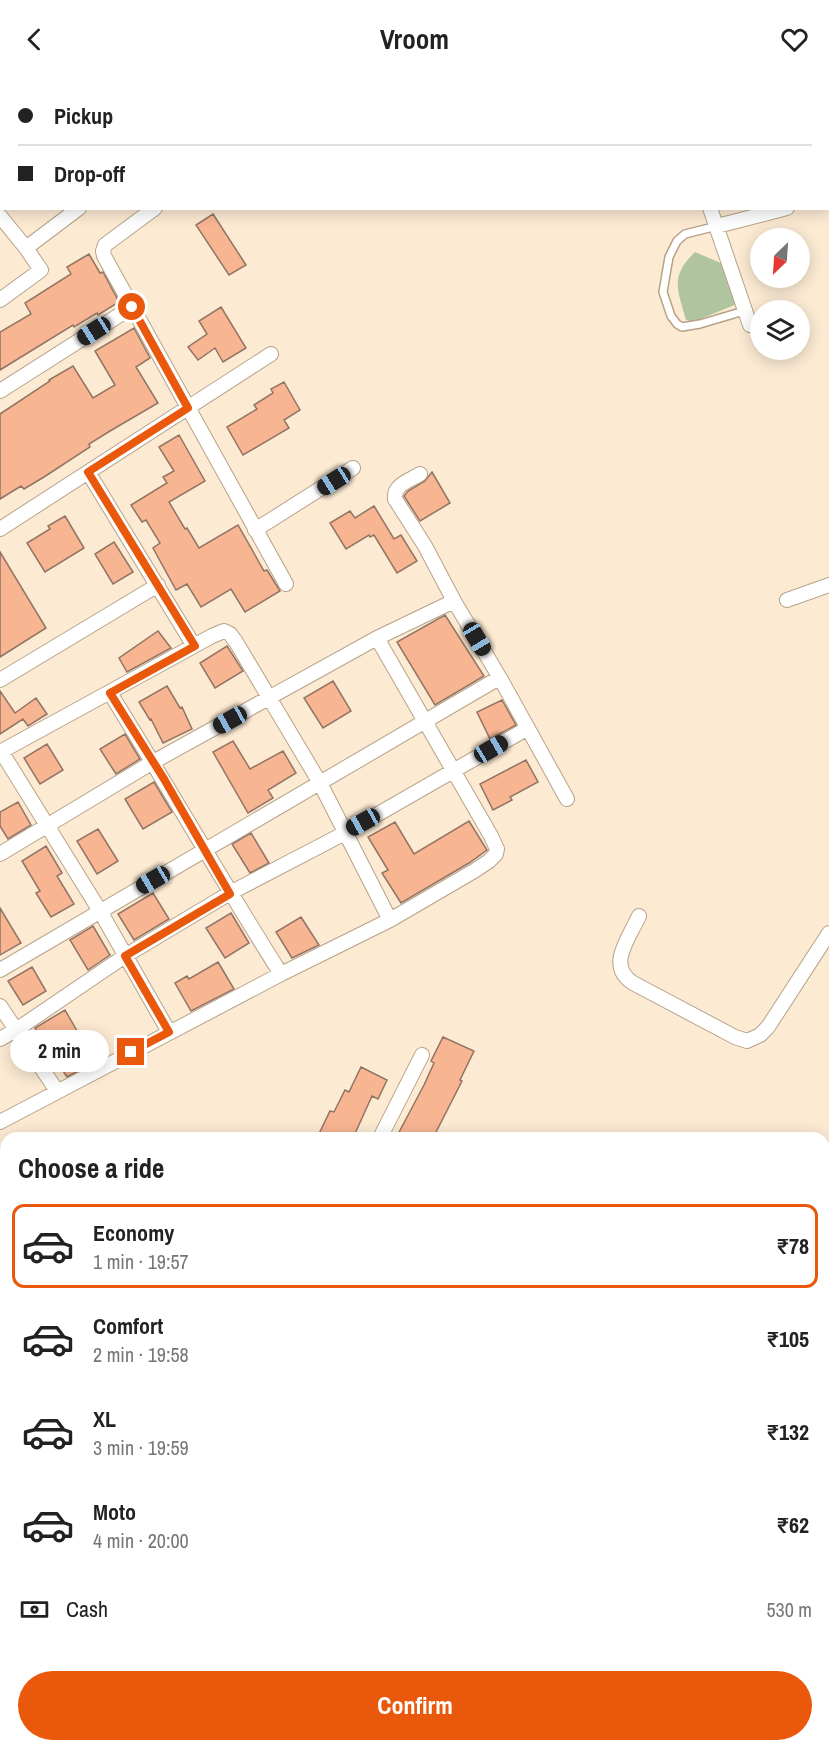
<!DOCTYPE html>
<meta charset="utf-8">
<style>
:root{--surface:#fff;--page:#f2f2f2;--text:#222;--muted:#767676;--line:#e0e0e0;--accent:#ea580c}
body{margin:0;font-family:"Archivo Narrow",sans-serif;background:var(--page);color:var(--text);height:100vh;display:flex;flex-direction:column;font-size:22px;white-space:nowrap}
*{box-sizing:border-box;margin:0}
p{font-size:20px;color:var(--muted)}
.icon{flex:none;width:33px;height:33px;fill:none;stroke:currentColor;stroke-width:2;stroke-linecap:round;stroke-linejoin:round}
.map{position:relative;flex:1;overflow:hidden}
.side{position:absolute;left:0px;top:1054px;width:830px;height:620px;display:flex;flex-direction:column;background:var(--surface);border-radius:18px 18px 0 0;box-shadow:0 3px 15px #0003}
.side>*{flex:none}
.banner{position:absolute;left:0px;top:0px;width:830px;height:132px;box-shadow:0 3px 15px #0003;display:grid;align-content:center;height:132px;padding:0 18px;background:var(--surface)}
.needle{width:39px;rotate:205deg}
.tools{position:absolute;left:750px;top:150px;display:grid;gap:12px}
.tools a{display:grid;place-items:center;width:60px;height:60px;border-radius:50%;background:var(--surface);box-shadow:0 3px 15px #0003;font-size:30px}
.end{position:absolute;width:27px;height:27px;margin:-14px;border:8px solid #ea580c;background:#fff;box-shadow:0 0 0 3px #fff}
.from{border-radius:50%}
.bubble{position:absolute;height:42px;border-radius:21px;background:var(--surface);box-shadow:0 3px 15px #0003;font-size:20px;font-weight:700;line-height:42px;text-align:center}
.car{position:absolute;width:18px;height:36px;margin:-18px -9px;border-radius:8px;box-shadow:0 0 4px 2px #0007;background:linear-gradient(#222 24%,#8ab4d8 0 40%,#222 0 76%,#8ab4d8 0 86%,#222 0)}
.banner b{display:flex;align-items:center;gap:21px;height:57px;font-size:22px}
.banner b+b{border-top:2px solid var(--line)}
.banner i{width:15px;height:15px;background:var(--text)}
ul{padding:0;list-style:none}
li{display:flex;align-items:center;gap:18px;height:84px;margin:0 12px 9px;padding:0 6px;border:3px solid transparent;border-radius:12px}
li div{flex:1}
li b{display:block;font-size:22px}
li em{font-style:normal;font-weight:700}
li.on{border-color:var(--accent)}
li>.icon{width:54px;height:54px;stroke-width:1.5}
h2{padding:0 18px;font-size:27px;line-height:72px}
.pay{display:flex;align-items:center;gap:15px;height:66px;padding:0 18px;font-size:22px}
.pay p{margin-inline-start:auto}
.button{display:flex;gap:12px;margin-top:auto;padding:12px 18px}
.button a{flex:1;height:69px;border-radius:36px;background:var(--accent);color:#fff;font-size:24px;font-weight:700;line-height:69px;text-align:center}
header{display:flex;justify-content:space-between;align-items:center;height:78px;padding:0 18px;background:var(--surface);font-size:27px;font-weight:700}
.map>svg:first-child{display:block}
</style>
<header><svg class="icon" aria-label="back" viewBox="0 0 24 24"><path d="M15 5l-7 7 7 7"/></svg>Vroom<svg class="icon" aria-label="heart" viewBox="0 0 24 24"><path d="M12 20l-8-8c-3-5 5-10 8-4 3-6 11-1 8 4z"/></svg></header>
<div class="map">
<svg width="829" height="1673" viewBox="0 0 829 1673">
<rect width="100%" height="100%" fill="#fcead3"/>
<path fill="#afc49f" d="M695,174l28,12 14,40 -44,18 -7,-2c-8,-30 -17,-43 9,-68z"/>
<path fill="#f7b592" stroke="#927465" stroke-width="1.5" d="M213,136l33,51 -17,10 -33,-50z
M89,176l11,19 3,-1 16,30 -21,13 -1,-2 -23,14 -1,-2 -73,45v-38l31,-18 -6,-11 46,-29 -4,-7z
M221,229l25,41 -23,14 -8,-14 -17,12 -10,-13 19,-13 -8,-13z
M134,250l16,30 -14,9 22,36 -48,28 -21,13 1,3 -46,30 -20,12 -3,-3 -21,13v-85l50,-33 -1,-1 24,-14 20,32 22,-13 -20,-34z
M284,304l16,28 -16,10 5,8 -46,27 -16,-28 30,-18 -3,-4 19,-12 -2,-4z
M179,357l26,46 -36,21 16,27 2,-1 12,20 39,-23 26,46 3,-1 13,21 -35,21 -14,-23 -30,18 -14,-23 -11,6 -23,-42 7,-5 -14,-23 -4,2 -11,-17 36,-22 -4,-6 11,-6 -15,-24z
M432,394l18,31 -30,18 -16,-25 4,-5 17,-10z
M374,428l20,33 7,-4 16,26 -20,12 -23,-38 -4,2 -1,-2 -23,14 -16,-26 20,-12 5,7z
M65,438l19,32 -39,24 -18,-29 23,-14 -2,-3z
M114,464l19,30 -20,12 -18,-30z
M0,474l46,76 -46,29z
M445,537l39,61 -49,29 -38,-63z
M158,553l13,17 -44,24 -8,-14z
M227,568l16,25 -28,17 -15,-25z
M333,603l18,30 -28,17 -19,-30z
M167,608l13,22 2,-1 10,22 -29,14 -12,-24 -1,1 -11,-18z
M0,613l15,22 21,-15 11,16 -19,12 -5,-7 -23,15z
M502,622l14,25 -26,14 -13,-27z
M125,656l15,25 -24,15 -16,-25z
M233,663l17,28 33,-18 13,22 -28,17 5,8 -25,15 -35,-61z
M47,666l16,26 -23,14 -16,-26z
M526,682l12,22 -28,15 2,3 -19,10 -13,-26z
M154,704l18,30 -29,17 -18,-30z
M18,724l13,23 -23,14 -8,-13v-14z
M469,743l18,29 -18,13 -68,40 -19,-30 6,-3 -20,-33 27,-15 19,32z
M98,751l20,32 -21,13 -20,-33z
M251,755l18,30 -19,10 -18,-29z
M46,768l16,27 -5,3 17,28 -23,13 -15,-24 4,-2 -18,-30z
M153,815l16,26 -35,21 -16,-26z
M0,830l21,35 -21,12z
M231,835l18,30 -24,15 -19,-30z
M301,839l18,28 -27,13 -16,-26z
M93,848l17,29 -22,15 -18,-30z
M218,884l16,27 -43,22 -16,-28 12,-7 2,3z
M32,889l14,24 -23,14 -15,-24z
M65,932l15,26 -5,3 16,25 -24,13 -32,-49z
M443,959l31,14 -14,29 2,1 -29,57h-37l28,-53 10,-22 -3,-2z
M361,989l26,13 -9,19 -6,-3 -19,42h-36l13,-27 4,1 11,-22 4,2z"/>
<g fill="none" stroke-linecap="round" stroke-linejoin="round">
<g stroke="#b7a288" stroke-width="10">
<path id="lane" d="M717,148l-32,8 -8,7 -8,16 -6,35 8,24 6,8 5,3 18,-3 44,-13
M824,1351l5,-9
M626,1668l9,5"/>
</g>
<g stroke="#b7a288" stroke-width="16">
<path id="street" d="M102,0l2,2
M181,0v2
M486,0l1,2
M666,0l1,2
M58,2l2,-2
M0,52l2,-2
M828,63h1
M828,121l1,-1
M155,130l-50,37 -2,6 1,5 182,328
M710,130l40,117
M0,138l26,32 53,-40
M717,148l70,-18
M0,222l41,-30 -15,-22
M0,313l132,-84
M88,394l106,174
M420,396c-11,7 -27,11 -25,25l30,47 29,55 46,77 67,121
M0,451l271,-175
M255,452l98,-62
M787,522l42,-15
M0,602l158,-95
M110,615c58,93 112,188 171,281
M1,673l99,160 69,121
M0,674l212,-116 12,-5 6,3 6,8 84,141 70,137
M0,776l153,-92 224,-124 77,-37
M639,838c-10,22 -33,50 -6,67l102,54 12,4 13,-6 8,-8 61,-94
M0,892l499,-292
M0,928l57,85
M0,961l16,-9 109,-74 105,-63 115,-60 183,-105
M0,1044l281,-148 109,-54 84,-49 15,-10 7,-7 1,-5 -6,-13 -114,-198
M380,1060l42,-83
M824,1479l5,-9
M0,1547l6,-7
M185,1673l6,-5
M698,1673l3,-5"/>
</g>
<g stroke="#b7a288" stroke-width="22">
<path id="secondary" d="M0,1374l6,9
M220,1668l6,5"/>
</g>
<use href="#lane" stroke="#fff" stroke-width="7"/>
<use href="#street" stroke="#fff" stroke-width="14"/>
<use href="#secondary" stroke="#c3ecfe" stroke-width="20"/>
</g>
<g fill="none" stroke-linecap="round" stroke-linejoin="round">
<path stroke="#ea580c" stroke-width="8" d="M131,974l38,-20 -44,-76 105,-62 -66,-115 -54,-86 85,-47 -107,-174 100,-64 -56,-101"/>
</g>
</svg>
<div class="tools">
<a><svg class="needle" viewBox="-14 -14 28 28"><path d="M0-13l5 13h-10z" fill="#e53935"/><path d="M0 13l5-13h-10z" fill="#767676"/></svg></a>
<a><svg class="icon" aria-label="layers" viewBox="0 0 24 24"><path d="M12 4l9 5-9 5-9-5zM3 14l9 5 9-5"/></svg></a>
</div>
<i class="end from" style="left:132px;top:229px"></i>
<i class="end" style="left:131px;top:974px"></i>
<div class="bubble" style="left:10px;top:952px;width:99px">2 min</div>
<i class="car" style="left:94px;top:253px;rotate:238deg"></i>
<i class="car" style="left:334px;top:403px;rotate:238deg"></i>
<i class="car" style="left:477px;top:561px;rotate:149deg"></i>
<i class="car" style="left:230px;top:642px;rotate:241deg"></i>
<i class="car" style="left:491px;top:671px;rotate:60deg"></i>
<i class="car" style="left:363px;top:744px;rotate:241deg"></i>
<i class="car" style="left:153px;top:802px;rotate:240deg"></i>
<div class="banner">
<b><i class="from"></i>Pickup</b>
<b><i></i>Drop-off</b>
</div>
<section class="side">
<h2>Choose a ride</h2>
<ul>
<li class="on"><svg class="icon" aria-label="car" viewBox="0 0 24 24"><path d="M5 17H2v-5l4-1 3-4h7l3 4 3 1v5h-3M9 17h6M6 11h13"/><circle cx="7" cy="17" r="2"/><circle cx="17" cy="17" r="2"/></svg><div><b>Economy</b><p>1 min · 19:57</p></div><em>₹78</em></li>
<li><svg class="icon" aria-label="car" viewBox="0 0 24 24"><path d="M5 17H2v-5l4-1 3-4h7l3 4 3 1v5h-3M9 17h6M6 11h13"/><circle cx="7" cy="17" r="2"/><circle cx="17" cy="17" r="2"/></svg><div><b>Comfort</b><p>2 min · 19:58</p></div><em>₹105</em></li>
<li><svg class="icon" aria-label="car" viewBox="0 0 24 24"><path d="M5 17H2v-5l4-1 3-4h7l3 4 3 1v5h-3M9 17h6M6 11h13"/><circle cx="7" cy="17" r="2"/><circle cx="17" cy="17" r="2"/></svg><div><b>XL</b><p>3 min · 19:59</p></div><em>₹132</em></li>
<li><svg class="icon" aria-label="car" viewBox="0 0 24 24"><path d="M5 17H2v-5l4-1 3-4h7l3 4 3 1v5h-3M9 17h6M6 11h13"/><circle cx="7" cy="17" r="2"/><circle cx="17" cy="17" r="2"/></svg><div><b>Moto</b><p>4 min · 20:00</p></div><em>₹62</em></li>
</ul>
<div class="pay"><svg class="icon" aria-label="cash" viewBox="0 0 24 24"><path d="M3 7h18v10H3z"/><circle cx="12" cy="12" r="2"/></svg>Cash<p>530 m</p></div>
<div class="button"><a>Confirm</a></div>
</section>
</div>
